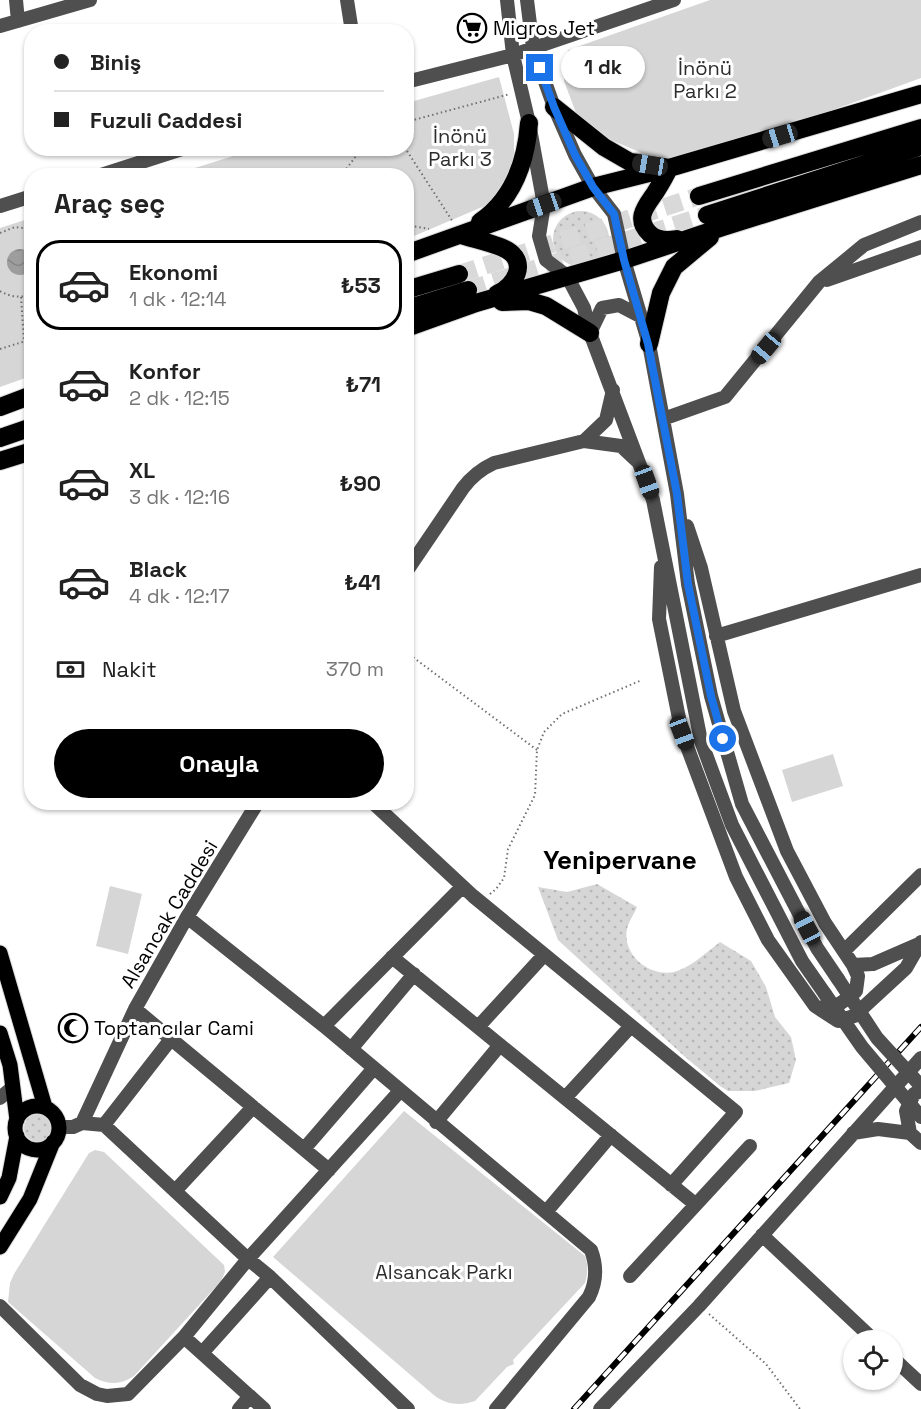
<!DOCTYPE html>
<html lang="tr">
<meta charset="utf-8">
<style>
:root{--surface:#fff;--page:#f2f2f2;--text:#222;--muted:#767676;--line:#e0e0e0;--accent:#000}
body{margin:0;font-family:"Space Grotesk",sans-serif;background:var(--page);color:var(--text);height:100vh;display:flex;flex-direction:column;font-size:22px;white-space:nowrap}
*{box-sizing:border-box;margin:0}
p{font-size:20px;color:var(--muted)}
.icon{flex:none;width:33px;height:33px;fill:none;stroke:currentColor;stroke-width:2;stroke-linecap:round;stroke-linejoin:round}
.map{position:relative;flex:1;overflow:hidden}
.details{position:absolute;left:24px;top:168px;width:390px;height:642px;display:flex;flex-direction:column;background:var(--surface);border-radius:24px;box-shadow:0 2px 4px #0004}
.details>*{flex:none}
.banner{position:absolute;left:24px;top:24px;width:390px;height:132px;border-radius:24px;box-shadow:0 2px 4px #0004;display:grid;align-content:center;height:132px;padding:0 30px;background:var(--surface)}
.tools{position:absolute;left:843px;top:1330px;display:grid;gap:12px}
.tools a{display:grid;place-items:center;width:60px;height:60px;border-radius:50%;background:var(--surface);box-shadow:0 2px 4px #0004;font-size:30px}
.end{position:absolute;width:27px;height:27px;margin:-14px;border:8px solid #1a73e8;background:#fff;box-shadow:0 0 0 3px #fff}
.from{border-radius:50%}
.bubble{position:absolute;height:42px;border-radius:21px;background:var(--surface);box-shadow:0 2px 4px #0004;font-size:20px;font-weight:800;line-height:42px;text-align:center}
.car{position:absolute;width:18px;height:36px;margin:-18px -9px;border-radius:8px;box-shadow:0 0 4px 2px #0007;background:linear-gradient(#222 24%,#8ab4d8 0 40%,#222 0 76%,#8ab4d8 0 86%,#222 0)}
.banner b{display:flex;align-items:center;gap:21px;height:57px;font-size:22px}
.banner b+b{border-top:2px solid var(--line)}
.banner i{width:15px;height:15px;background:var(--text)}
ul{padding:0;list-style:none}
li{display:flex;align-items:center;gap:18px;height:90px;margin:0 12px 9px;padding:0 18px;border:3px solid transparent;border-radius:24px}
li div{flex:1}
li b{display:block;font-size:22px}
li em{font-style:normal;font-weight:800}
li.on{border-color:var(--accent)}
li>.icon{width:54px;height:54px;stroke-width:1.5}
h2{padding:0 30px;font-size:27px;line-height:72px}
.pay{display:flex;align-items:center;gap:15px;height:66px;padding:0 30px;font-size:22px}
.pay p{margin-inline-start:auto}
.cta{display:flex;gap:12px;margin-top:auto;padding:12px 30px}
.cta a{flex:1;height:69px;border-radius:36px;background:var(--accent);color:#fff;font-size:24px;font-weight:800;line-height:69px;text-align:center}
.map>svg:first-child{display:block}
</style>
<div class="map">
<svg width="921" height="1409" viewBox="0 0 921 1409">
<defs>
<pattern id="grass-dots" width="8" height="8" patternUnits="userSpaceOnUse" patternTransform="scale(1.5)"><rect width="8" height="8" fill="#d6d6d6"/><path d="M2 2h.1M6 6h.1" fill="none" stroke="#b6b6b6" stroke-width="1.8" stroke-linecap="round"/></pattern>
<pattern id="water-waves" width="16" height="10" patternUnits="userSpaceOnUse" patternTransform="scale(1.5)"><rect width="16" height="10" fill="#9d9d9d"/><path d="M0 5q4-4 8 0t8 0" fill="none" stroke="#858585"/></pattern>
</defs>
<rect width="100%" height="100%" fill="#fff"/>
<path fill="url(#grass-dots)" d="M553 239a28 28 0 1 1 56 0a28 28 0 1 1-56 0Z
M597,884l40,23c-3,7 -8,14 -10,22 -5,26 22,48 47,43 16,-4 33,-20 46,-30l31,19 15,26 9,30 16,20 5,23 -7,23 -34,8h-27l-8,-5 -36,-30 -126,-116 -20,-53 29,5z
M24 1128a14 14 0 1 1 28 0a14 14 0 1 1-28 0Z"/>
<path fill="#d6d6d6" d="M710,0h211v78l-201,73 -59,10 -50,-21 -35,-27 -12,-32 4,-31z
M499,77l15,57v21l-9,28 -18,22 -80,34 -1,-63h-237l87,-27 150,-1 1,-45z
M31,218v158l-31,11v-159z
M833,754l10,32 -51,16 -10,-32z
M110,886l32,8 -14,60 -32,-8z
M404,1111l181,145c3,9 3,17 0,27l-72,77 1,4 -7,3 -32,34c-15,5 -27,4 -40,-5l-162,-139z
M95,1150l9,2 120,113 1,7 -4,9 -87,95c-13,9 -25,9 -39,2l-87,-76 2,-19 4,-9 75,-121z"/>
<path fill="url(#water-waves)" d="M7 262a13 13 0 1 1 26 0a13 13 0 1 1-26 0Z"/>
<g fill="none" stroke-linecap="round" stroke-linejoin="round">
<path stroke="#d9d9d9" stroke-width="18" stroke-dasharray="18 9" stroke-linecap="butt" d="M459,274l240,-78
M468,290l239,-75"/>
<g stroke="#dbdbdb" stroke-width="17">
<path id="major" d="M0,953l45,154
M0,1033l10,32 7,55
M15 1128a22 22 0 1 1 44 0a22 22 0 1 1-44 0Z
M0,1197l9,-19 8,-42
M0,1247l30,-48 23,-57"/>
</g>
<g stroke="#dbdbdb" stroke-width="20">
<path id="highway" d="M554,107l50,40 26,15 39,6c-4,9 -9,17 -14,25 -9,13 -21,26 -5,41 8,7 17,7 27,5
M699,196l222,-68
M707,215l214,-69
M480,222c33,-23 46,-60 49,-99
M461,235c12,4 36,9 46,15 22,13 7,36 -10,44
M406,254l187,-67 76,-19 252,-74
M406,290l53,-16
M502,302l27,-1 17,5 44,27
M406,309l62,-19
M406,328l70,-25 148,-43 99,-33 198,-62
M649,344l12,-51 13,-26 36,-30
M0,407l32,-12
M0,438l32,-11
M0,461l32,-10"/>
</g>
<path stroke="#717171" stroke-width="2" stroke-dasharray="1.5 3" stroke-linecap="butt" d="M406,122l104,-28
M407,151l46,71
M341,176l21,-28
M406,225l23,4
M0,233l15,-6 17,2
M0,291c10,6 20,7 32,4
M21,297l3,44
M0,349l32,-10
M406,652l131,98
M490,894l6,-5 8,-11 4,-29 27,-54 2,-45 7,-18 18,-18 80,-34
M709,1314l57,50 34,45"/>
<path stroke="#4f4f4f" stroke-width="14" d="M16,0l2,21
M347,0l5,32
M507,0l6,55 16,68 15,82 -5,31 7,24 21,16 17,32 6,25 63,167 48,241 31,84 70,136 23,33
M527,0l6,48 21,59 21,48 18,32 21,27 10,46 25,84 28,150 11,90 23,112 31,108 75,144 21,31
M0,26l90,-26
M406,82l107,-27 161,-55
M98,176l87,-28
M0,206l32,-10
M827,280l94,-33
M590,333l12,-25 17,-3 21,11
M663,419l62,-22 94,-115 45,-37 57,-23
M584,441l22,-21 7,-30
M687,526l14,42 33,143 53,140 38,72 28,42 5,11 -2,15c-11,9 -19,18 -33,16
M661,567l-2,52 23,114 54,144 32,63 47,66 23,15 16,-5 52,-48 15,-26
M406,572l57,-84c9,-12 18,-19 31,-25l90,-22 37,5 17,16
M716,636l205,-61
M372,802l101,94 263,216 -65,73
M187,917l137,109 267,224c6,16 6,31 -2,47l-93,112
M844,951l77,-76
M392,957l303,247
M853,965l20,-1 46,-20
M135,1009l194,161
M324,1026l138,-139
M478,1027l66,-72
M351,1049l63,-75
M0,1098l13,-11
M565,1098l66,-72
M436,1122l64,-77
M82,1123l22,2 144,134 22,18 138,132
M104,1125l67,-86
M59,1127h14l9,-4 53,-114 52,-92 71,-115
M853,1133l25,-4 32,4 11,10
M910,1133l-4,-22 8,-17 7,-3
M304,1149l70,-81
M175,1191l78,-84
M546,1212l65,-77
M762,1235l113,106
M630,1276l120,-130
M0,1306l80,79 17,9 10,2 21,-2 56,-57 64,-78 152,-168
M184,1337l80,72
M202,1353l68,-76
M892,1357l29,27
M239,1409l11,-13
M600,1409l99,-103 222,-248"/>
<use href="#major" stroke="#000" stroke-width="15"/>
<use href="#highway" stroke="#000" stroke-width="18"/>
<g stroke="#000" stroke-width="6">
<path id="rail" d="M574,1409l347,-382"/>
</g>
<use href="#rail" stroke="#fff" stroke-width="4" stroke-dasharray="11" stroke-linecap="butt"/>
<path stroke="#4f4f4f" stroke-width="14" d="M838,979l39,59 44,48
M825,994l37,53 59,70"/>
</g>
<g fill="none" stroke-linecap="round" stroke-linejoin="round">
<path stroke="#1a73e8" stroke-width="8" d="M540,68l14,39 21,48 18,32 21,27 10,46 24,84 29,150 11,90 23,112 12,43"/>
</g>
<defs>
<g id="supermarket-ring" transform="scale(1.5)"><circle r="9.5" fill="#fff" stroke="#000" stroke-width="1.5"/><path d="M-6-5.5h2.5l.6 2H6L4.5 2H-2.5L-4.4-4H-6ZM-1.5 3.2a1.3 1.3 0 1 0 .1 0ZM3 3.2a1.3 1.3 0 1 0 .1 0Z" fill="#000"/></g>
<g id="mosque-ring" transform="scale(1.5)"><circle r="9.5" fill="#fff" stroke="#000" stroke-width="1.5"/><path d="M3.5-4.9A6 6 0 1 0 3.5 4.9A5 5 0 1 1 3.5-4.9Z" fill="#000"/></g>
</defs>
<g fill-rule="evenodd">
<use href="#supermarket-ring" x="472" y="28"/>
<use href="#mosque-ring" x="73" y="1028"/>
</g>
<g text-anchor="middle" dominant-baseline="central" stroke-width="6" stroke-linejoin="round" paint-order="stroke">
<g font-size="20" fill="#000" stroke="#fff" text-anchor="start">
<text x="493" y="28">Migros Jet</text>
<text x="94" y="1028">Toptancılar Cami</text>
</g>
<g font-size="20" fill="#2d2d2d" stroke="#fff">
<text x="705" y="68">İnönü<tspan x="705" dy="23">Parkı 2</tspan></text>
<text x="460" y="136">İnönü<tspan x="460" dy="23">Parkı 3</tspan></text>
<text x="444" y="1272">Alsancak Parkı</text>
</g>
<g font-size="20" fill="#000" stroke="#fff">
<text transform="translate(169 914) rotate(-59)">Alsancak Caddesi</text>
</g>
<g font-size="26" font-weight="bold" fill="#000" stroke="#fff">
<text x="620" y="860">Yenipervane</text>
</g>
</g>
</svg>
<div class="tools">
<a><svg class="icon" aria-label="locate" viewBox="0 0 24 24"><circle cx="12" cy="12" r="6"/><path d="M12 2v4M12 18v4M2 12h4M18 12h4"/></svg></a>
</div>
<i class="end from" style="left:723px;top:739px"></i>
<i class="end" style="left:540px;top:68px"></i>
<div class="bubble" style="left:561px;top:46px;width:84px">1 dk</div>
<i class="car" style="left:780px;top:136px;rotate:253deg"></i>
<i class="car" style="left:650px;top:165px;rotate:280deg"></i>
<i class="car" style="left:544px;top:205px;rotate:251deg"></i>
<i class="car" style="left:766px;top:348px;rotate:220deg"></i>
<i class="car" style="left:647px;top:482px;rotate:160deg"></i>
<i class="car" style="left:682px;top:733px;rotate:159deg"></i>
<i class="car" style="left:807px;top:928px;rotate:332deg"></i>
<div class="banner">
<b><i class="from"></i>Biniş</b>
<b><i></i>Fuzuli Caddesi</b>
</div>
<section class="details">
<h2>Araç seç</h2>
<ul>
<li class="on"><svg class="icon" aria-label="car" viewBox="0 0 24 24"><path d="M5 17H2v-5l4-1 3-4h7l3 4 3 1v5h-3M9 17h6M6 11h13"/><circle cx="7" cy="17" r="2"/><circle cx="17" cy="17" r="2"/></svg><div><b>Ekonomi</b><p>1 dk · 12:14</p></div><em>₺53</em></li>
<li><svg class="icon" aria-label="car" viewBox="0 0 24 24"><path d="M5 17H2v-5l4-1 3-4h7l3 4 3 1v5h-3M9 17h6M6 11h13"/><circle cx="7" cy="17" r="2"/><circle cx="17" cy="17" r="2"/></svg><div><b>Konfor</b><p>2 dk · 12:15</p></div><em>₺71</em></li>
<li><svg class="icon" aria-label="car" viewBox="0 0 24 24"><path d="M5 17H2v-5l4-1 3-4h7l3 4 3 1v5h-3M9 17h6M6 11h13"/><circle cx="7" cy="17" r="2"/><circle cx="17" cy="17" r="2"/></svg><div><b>XL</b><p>3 dk · 12:16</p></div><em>₺90</em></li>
<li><svg class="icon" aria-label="car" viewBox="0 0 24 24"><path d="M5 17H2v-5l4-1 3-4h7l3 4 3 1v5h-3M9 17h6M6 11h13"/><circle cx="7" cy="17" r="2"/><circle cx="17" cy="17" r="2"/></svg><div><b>Black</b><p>4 dk · 12:17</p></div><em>₺41</em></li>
</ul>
<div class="pay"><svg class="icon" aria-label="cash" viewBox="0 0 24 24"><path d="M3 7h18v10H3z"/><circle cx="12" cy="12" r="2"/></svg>Nakit<p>370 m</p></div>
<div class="cta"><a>Onayla</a></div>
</section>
</div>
